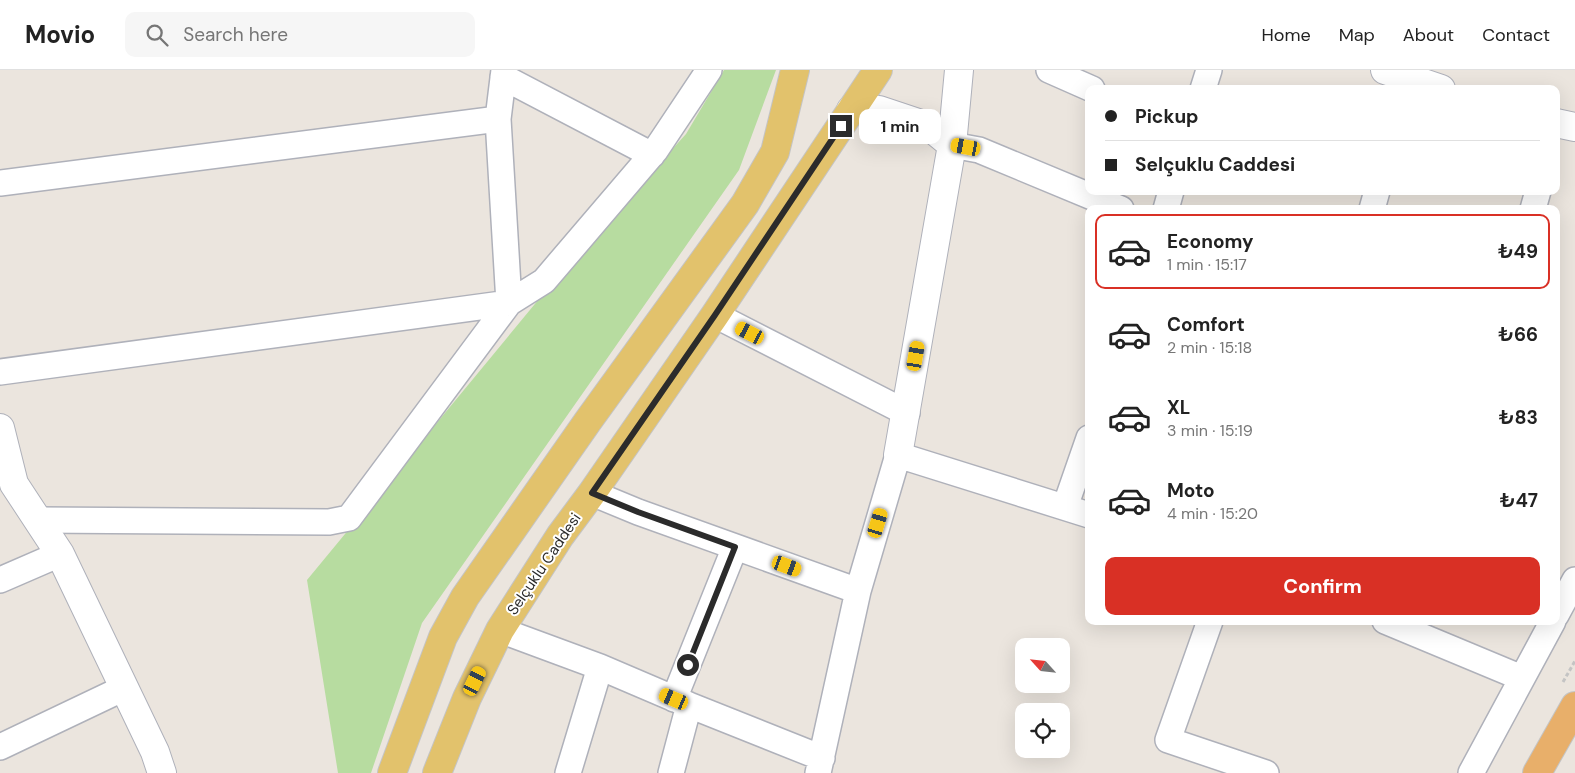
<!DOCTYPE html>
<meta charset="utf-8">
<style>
:root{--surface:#fff;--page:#f6f6f6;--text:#222;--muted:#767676;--line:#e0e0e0;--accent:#d93025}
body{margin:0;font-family:"DM Sans",sans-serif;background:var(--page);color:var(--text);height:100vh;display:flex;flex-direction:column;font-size:19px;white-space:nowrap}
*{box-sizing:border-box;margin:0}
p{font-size:16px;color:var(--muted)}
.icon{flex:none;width:28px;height:28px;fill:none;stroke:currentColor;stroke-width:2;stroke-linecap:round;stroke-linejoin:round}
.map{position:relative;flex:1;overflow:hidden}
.drawer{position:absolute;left:1085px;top:135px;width:475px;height:420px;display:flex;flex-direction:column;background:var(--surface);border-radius:10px;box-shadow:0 5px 20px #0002}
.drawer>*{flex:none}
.top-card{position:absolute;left:1085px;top:15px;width:475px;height:110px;border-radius:10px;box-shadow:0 5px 20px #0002;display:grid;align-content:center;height:110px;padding:0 20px;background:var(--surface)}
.needle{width:32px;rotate:297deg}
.tools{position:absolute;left:1015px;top:568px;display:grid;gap:10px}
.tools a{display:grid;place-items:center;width:55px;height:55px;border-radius:10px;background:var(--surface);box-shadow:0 5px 20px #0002;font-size:25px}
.end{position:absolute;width:22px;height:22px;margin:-11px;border:6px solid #2b2b2b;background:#fff;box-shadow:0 0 0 2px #fff}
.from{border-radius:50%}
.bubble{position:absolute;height:35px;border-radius:10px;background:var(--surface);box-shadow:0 5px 20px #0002;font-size:16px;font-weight:700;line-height:35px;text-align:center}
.car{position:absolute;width:15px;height:30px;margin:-15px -8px;border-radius:6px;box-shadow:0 0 4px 1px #0007;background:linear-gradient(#f5c518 24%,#345 0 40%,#f5c518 0 76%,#345 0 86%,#f5c518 0)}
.top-card b{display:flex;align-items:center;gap:18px;height:48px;font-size:19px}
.top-card b+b{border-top:1px solid var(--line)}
.top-card i{width:12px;height:12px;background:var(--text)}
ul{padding:9px 0 0;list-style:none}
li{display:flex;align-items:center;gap:15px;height:75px;margin:0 10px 8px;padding:0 10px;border:2px solid transparent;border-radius:10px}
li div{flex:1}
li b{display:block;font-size:19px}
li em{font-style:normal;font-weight:700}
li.current{border-color:var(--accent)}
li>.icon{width:45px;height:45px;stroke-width:1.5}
.button{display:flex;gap:10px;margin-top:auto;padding:10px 20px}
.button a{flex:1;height:58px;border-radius:10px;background:var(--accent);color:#fff;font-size:20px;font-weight:700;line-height:58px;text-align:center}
header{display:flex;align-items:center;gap:30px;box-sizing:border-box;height:70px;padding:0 25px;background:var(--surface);border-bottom:1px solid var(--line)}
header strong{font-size:24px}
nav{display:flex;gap:28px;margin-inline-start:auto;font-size:18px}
.search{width:350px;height:45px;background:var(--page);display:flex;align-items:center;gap:12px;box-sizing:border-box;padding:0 18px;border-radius:10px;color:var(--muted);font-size:19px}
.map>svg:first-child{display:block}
</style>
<header>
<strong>Movio</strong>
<div class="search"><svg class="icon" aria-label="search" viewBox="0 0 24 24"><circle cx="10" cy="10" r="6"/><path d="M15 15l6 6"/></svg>Search here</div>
<nav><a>Home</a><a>Map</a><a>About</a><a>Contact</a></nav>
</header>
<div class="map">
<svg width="1575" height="703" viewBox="0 0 1575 703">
<rect width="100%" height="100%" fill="#ebe5de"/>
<path fill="#b7dca0" d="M724,0h52l-37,100 -317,453 -51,150h-33l-31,-193 251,-304 128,-142z"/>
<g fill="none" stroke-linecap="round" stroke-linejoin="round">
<g stroke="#afb1ba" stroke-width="28">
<path id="minor" d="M504,0l-6,49 11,184
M1049,0l43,19
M503,7l149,78
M1203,19l6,-19
M952,75l27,5 142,59
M0,113l498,-64
M1166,139l5,-18
M1372,139l5,-18
M1533,139l5,-18
M715,245l192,98
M0,302l509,-69
M592,423l46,19 220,79
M1065,437l24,-69
M38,450l291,2 20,-4 160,-215 35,-22 111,-130 54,-81
M0,510l60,-26
M1556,545l19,-35
M1210,551l-42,119 98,33
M1385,551l137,57
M500,560l100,37 89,38 133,53
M674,629l61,-152
M0,677l124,-59
M568,703l32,-106
M671,703l18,-68
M818,703l40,-182 40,-136 191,60
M1471,703l82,-152"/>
</g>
<g stroke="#afb1ba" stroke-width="30">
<path id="tertiary" d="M851,40h28l51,17 22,18
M0,358l14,56 46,70 95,198 7,21
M898,385l54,-310 7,-75"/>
</g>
<g stroke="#afb1ba" stroke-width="30">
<path id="secondary" d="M1385,0l56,19
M1556,53l19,4"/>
</g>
<g stroke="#c4c4c4" stroke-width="30">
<path id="primary" d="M392,703l51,-136 22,-40 123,-176 157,-217 30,-52 20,-82
M437,703l30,-75 33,-68 60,-94 32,-43 123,-178 163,-245"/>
</g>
<g stroke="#c4c4c4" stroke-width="30">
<path id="trunk" d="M1537,703l38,-67"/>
</g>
<path stroke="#c4c4c4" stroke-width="3" stroke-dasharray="4 2.5" stroke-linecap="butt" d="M1563,612l12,-21"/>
<use href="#minor" stroke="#fff" stroke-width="25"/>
<use href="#tertiary" stroke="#fff" stroke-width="28"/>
<use href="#secondary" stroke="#fff" stroke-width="28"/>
<use href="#primary" stroke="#e2c26c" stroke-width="28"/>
<use href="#trunk" stroke="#e8af6a" stroke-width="28"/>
</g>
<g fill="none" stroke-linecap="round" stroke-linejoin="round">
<path stroke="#2b2b2b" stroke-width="6" d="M688,595l47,-118 -97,-35 -46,-19 123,-178 126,-189"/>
</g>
<g text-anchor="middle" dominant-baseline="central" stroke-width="4" stroke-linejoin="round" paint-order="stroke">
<g font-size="15" fill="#2b2b2b" stroke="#fff">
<text transform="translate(544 494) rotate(-56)">Selçuklu Caddesi</text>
</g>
</g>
</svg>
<div class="tools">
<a><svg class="needle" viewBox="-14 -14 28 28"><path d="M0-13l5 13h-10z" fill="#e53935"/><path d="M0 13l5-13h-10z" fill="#767676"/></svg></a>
<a><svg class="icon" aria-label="locate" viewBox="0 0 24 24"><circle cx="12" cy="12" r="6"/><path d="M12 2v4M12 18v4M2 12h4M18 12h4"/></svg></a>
</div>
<i class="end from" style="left:688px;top:595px"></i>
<i class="end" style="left:841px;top:56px"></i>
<div class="bubble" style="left:859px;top:39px;width:82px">1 min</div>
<i class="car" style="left:966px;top:77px;rotate:280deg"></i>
<i class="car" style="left:750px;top:263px;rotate:297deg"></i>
<i class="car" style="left:916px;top:286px;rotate:10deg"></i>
<i class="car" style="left:878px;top:453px;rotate:17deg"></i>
<i class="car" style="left:787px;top:496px;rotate:110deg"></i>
<i class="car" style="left:475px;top:611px;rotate:26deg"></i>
<i class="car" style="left:674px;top:629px;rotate:293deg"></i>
<div class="top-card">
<b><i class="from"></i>Pickup</b>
<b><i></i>Selçuklu Caddesi</b>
</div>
<section class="drawer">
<ul>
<li class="current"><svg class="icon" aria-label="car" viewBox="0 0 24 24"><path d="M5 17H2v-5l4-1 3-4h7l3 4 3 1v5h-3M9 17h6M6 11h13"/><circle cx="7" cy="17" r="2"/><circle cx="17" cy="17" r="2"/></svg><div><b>Economy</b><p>1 min · 15:17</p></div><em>₺49</em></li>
<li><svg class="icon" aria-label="car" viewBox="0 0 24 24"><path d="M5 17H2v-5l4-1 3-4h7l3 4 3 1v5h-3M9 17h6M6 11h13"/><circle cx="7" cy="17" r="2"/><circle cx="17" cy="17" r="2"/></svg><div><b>Comfort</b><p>2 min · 15:18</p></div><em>₺66</em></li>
<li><svg class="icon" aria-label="car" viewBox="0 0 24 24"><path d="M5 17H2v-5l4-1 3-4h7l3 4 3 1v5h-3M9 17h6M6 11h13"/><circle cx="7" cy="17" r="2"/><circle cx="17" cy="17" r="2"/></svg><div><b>XL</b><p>3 min · 15:19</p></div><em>₺83</em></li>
<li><svg class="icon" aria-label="car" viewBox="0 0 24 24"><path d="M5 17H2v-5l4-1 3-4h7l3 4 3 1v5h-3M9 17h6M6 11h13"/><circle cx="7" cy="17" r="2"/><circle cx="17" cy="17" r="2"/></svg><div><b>Moto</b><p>4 min · 15:20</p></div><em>₺47</em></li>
</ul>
<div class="button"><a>Confirm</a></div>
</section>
</div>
